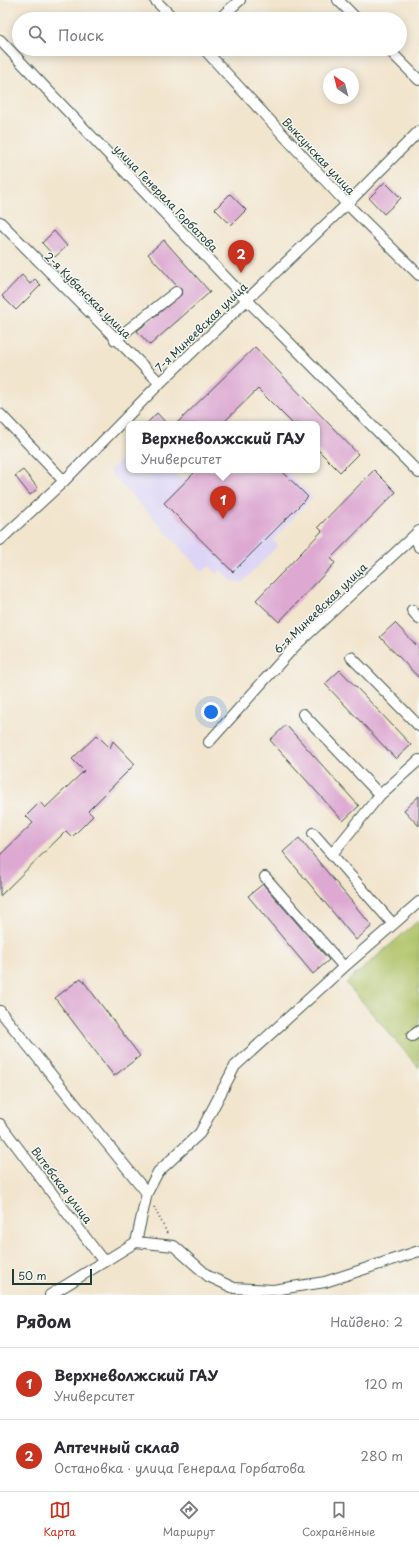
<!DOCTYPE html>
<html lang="ru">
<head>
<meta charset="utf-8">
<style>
  :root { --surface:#fff; --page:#f7f7f7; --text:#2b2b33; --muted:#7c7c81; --line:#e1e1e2; --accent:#c8321e }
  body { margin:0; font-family:"Playpen Sans",sans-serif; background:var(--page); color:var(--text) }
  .compass { position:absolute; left:323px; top:68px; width:36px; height:36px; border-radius:50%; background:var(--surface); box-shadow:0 2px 10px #0003; rotate:325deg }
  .scale { position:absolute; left:12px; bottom:10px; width:80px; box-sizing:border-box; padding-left:4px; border:2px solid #1f3d34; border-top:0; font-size:11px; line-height:14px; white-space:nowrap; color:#1f3d34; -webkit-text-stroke:3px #f6f6f2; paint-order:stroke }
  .you { position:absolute; left:211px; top:712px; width:14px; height:14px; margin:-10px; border:3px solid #fff; border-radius:50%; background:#1a73e8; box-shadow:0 0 0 6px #1a73e833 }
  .badge { display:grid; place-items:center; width:26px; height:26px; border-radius:50%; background:var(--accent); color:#fff; font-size:13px; font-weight:700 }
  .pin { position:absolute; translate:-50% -33px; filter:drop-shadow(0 1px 2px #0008) }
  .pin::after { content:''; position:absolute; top:21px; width:14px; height:12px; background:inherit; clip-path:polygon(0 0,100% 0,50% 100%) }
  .popup { position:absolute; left:126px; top:421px; width:194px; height:52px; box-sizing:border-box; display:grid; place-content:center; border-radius:8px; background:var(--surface); filter:drop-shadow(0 1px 3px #0005); font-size:13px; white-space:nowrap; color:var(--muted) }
  .popup b { font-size:15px; color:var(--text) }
  .popup::after { content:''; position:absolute; left:50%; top:100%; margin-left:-8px; border:8px solid transparent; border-top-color:var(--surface) }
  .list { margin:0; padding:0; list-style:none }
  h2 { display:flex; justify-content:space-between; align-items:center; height:52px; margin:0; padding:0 16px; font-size:17px }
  h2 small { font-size:13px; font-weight:400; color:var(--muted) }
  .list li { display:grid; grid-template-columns:26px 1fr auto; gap:12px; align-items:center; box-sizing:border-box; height:72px; padding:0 16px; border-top:1px solid var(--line) }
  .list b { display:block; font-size:15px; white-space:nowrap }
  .list p { margin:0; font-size:13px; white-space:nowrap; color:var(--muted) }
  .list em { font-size:13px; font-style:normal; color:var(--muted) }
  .icon { flex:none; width:22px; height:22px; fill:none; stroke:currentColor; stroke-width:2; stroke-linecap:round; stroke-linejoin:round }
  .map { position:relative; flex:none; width:419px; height:1295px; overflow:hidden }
  .search { position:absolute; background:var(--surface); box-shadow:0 2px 10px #0003; left:12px; right:12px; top:12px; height:44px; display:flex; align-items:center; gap:10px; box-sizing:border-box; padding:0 14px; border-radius:22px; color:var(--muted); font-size:15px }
  .sheet { height:196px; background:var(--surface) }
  nav { display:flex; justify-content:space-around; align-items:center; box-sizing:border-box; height:56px; border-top:1px solid var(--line); background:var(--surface); font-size:11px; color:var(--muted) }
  nav a { display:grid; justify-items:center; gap:2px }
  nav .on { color:var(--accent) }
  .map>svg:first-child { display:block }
  .built { fill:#ddd5f6 }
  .green { fill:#aec266; stroke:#66804d }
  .building { fill:#dda8d2 }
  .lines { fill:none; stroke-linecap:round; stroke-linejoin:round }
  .minor-casing { stroke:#3f564b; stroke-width:12 }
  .path { stroke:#3f564b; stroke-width:2; stroke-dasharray:1 3; stroke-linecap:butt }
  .minor { stroke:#fff; stroke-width:10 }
  .labels { text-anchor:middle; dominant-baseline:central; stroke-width:3; stroke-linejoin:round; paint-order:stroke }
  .street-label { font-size:11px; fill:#1f3d34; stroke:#f6f6f2 }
</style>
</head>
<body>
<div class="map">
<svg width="419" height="1295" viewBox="0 0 419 1295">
  <rect width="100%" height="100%" fill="#f6f6f2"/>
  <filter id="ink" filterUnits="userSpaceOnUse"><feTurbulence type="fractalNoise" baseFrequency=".025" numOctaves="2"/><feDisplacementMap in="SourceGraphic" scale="8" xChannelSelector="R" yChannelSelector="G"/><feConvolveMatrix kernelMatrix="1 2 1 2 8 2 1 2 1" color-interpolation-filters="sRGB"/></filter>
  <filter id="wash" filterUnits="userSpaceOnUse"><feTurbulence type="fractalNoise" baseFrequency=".012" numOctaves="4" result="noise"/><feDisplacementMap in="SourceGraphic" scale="16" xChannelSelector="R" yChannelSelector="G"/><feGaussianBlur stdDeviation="0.9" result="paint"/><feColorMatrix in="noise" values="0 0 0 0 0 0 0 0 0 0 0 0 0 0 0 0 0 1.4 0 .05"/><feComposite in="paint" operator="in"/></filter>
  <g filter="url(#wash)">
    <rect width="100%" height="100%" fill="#f2e5ce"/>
    <path class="built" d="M 129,453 L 129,470 L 171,470 L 179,478 L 185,479 L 195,470 L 285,470 L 313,497 L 273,540 L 278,545 L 242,583 L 231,580 L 222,571 L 216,573 L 210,566 L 203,572 L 109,471 Z"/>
    <path class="green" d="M 419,920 L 419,1068 L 346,983 Z"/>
    <g id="blocks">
      <path class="building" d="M 385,182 L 401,198 L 384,214 L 369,198 Z
        M 230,194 L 246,210 L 231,225 L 215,209 Z
        M 54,231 L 67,246 L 55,257 L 42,243 Z
        M 164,240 L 210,292 L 150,345 L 137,331 L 182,294 L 181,288 L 177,286 L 148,254 Z
        M 22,275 L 30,284 L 35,279 L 41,285 L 16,310 L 2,296 Z
        M 255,347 L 358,454 L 340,472 L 317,449 L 317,424 L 293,424 L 258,389 L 222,424 L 176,424 Z
        M 157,413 L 167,424 L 146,424 Z
        M 23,470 L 38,488 L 30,495 L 15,476 Z
        M 197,470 L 281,470 L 308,497 L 233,572 L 164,503 Z
        M 374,470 L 396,492 L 331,558 L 335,563 L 279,622 L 256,600 L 322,531 L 318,527 Z
        M 395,623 L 419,648 L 419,678 L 380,637 Z
        M 340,670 L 411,745 L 396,759 L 325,684 Z
        M 286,725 L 359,806 L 343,821 L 270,740 Z
        M 97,735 L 110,748 L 113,741 L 135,764 L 88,811 L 93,816 L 72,837 L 66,831 L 0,896 L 0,855 L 33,823 L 26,816 L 40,802 L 45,808 L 84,771 L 72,759 Z
        M 419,796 L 419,826 L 404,810 Z
        M 299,838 L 372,926 L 356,940 L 283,852 Z
        M 263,884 L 329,960 L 313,974 L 248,896 Z
        M 81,978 L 140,1056 L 114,1076 L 55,998 Z"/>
    </g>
  </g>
  <g filter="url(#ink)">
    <use href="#blocks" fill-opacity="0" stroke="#3f564b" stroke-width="1"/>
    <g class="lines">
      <g class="minor-casing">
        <path id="minor" d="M 155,0 L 174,19
          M 338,0 L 357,19
          M 219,19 L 240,0
          M 0,40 L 247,300 L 419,473
          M 204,49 L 347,204 L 419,275
          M 388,49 L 419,80
          M 0,222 L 160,383
          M 115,340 L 176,292
          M 0,414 L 64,481
          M 415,535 L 419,547
          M 0,540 L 64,481 L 160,383 L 347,204 L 419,131
          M 412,610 L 419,619
          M 351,657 L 419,726
          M 303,714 L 380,795
          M 209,742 L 295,646 L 419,531
          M 313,833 L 393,924
          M 332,854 L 380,795 L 419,760
          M 265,877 L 344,967
          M 0,1011 L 147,1193 L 136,1242
          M 412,1036 L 419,1031
          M 0,1124 L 104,1262
          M 147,1193 L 158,1172 L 200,1133 L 235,1066 L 344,967 L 419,902
          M 50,1295 L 136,1242 L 174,1246 L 208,1276 L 234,1288 L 273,1290 L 325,1282 L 419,1251"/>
      </g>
      <path class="path" d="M 154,1207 L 168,1235"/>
      <use href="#minor" class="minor"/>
    </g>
  </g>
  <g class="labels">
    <g class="street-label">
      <text transform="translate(319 156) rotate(47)">Выксунская улица</text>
      <text transform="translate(166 198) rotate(46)">улица Генерала Горбатова</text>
      <text transform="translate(88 295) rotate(45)">2-я Кубанская улица</text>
      <text transform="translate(201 327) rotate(-44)">7-я Минеевская улица</text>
      <text transform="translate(320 608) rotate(-44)">6-я Минеевская улица</text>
      <text transform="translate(62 1185) rotate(53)">Витебская улица</text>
    </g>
  </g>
</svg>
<svg class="compass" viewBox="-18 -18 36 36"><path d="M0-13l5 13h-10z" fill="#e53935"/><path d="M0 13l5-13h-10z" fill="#7c7c81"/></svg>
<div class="scale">50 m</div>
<div class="you"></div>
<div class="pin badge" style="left:223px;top:519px">1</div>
<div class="popup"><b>Верхневолжский ГАУ</b>Университет</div>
<div class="pin badge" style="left:241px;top:273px">2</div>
<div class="search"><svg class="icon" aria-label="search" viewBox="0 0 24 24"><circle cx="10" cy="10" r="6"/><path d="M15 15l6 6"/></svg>Поиск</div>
</div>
<section class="sheet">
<h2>Рядом<small>Найдено: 2</small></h2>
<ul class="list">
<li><span class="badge">1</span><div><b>Верхневолжский ГАУ</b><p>Университет</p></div><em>120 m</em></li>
<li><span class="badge">2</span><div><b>Аптечный склад</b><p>Остановка · улица Генерала Горбатова</p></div><em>280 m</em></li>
</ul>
</section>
<nav>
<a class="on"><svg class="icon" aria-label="map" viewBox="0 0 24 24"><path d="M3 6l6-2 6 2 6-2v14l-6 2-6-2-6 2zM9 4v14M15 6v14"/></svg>Карта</a>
<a><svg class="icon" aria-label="directions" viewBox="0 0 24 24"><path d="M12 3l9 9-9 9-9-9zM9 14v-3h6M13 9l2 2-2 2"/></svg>Маршрут</a>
<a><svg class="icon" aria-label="saved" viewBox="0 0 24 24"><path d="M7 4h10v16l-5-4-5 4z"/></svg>Сохранённые</a>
</nav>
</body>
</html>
